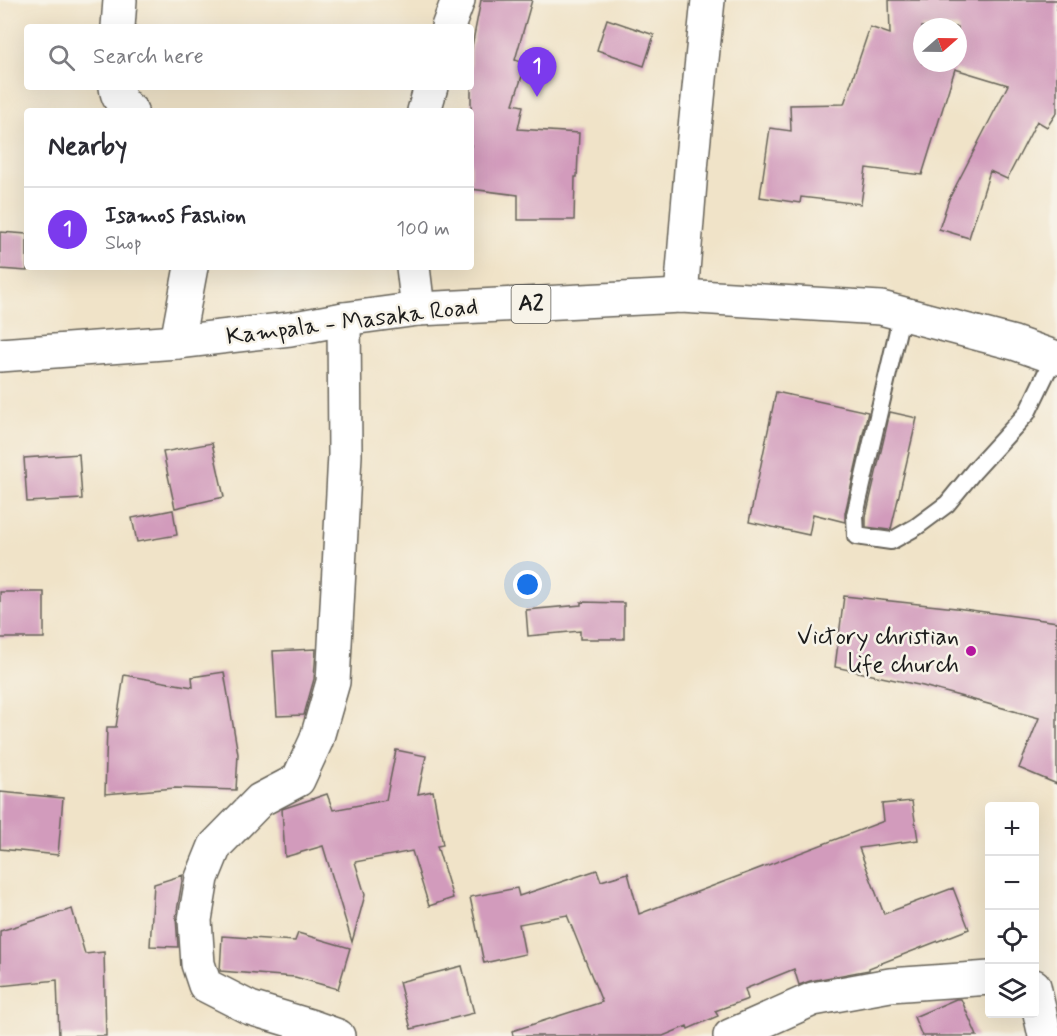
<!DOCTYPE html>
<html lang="en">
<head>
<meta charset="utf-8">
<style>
  :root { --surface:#fff; --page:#f7f7f7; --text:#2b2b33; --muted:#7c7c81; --line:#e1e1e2; --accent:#7c3aed }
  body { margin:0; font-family:Mynerve,sans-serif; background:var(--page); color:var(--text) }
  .controls { position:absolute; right:18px; bottom:18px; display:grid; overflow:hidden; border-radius:6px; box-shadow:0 6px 24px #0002 }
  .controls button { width:54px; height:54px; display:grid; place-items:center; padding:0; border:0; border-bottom:2px solid var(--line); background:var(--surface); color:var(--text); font:30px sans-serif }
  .compass { position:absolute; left:913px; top:18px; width:54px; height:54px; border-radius:50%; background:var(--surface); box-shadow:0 6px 24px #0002; rotate:70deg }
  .you { position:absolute; left:528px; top:585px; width:21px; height:21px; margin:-15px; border:4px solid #fff; border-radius:50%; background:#1a73e8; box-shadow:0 0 0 9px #1a73e833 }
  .badge { display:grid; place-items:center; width:39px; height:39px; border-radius:50%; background:var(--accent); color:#fff; font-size:20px; font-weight:700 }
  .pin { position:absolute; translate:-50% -50px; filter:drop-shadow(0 2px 3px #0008) }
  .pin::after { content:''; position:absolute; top:32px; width:21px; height:18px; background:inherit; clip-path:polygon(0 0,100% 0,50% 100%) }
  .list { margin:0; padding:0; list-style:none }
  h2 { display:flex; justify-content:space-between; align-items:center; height:78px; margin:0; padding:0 24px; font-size:26px }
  h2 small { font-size:20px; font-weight:400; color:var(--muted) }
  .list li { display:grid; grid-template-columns:39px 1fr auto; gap:18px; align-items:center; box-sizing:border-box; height:84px; padding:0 24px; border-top:2px solid var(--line) }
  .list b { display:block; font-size:22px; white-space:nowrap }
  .list p { margin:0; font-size:20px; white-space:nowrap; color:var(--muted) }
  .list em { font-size:20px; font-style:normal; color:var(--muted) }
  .icon { flex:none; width:33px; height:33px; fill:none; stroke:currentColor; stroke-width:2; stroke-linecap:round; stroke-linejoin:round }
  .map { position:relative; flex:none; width:1057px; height:1036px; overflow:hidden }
  .search { position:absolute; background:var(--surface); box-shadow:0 6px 24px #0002; left:24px; top:24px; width:450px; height:66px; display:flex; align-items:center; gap:15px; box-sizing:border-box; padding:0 21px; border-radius:6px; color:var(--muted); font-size:22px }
  .panel { position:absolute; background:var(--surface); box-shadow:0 6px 24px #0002; left:24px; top:108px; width:450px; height:162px; border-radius:6px }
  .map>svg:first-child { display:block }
  .building { fill:#d29bbc; fill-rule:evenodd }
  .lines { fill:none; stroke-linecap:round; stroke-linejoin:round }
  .lane-casing { stroke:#666258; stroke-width:20 }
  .street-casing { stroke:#666258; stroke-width:36 }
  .primary-casing { stroke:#666258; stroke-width:36 }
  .lane { stroke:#fff; stroke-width:16 }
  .street { stroke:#fff; stroke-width:33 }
  .primary { stroke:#fff; stroke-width:33 }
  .poi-dot { fill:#b5179e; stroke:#f7f3e8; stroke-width:2 }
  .labels { text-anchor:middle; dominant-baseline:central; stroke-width:5; stroke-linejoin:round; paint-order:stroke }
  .shield { fill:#f7f3e8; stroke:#5e5c59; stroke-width:1.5 }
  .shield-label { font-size:22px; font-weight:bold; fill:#1c1c1c }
  .street-label { font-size:24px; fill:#1c1c1c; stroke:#f7f3e8 }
  .poi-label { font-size:24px; fill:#1c1c1c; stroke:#f7f3e8; text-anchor:end }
</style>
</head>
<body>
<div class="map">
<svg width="1057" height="1036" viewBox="0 0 1057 1036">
  <rect width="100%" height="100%" fill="#f7f3e8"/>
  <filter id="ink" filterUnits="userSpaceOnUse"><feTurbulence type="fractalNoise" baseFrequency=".0167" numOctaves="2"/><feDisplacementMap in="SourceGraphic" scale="12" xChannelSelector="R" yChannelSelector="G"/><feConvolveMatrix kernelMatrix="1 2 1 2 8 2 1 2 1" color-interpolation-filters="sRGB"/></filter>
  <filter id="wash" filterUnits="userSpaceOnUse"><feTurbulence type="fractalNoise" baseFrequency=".008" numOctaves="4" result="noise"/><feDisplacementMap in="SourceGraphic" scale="24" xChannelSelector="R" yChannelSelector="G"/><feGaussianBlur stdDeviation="1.35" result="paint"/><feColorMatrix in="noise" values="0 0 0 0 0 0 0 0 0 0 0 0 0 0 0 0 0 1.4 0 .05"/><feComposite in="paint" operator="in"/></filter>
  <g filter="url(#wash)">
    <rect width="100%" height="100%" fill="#f0e3c8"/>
    <g id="blocks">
      <path class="building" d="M 481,0 L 532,0 L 515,60 L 526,64 L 513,104 L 523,106 L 518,129 L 579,133 L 577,177 L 575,177 L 574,220 L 518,220 L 518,195 L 471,189 L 471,51 Z
        M 889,0 L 1057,0 L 1057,112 L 1047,127 L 1037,121 L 1007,179 L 990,171 L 969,238 L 939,229 L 949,199 L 1008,85 L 955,69 L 922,175 L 866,168 L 861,204 L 801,197 L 800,203 L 760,197 L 770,128 L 791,131 L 790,105 L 844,104 L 870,27 L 890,34 ZM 922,27 L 958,27 L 958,63 L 922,63 Z
        M 607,19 L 654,35 L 644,66 L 597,50 Z
        M 0,232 L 27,234 L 27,271 L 0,269 Z
        M 776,392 L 868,412 L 845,513 L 845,522 L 813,514 L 809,535 L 749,522 Z
        M 890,412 L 917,418 L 891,529 L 889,530 L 866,527 L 866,516 Z
        M 212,443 L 224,497 L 175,508 L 163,452 Z
        M 79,454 L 82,499 L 27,502 L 24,458 Z
        M 173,510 L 177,535 L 137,542 L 132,518 Z
        M 0,592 L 44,592 L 44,638 L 0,638 Z
        M 844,596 L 956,608 L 1057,622 L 1057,784 L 1019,768 L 1039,718 L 923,686 L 835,667 Z
        M 581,602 L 624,603 L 624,639 L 580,639 L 580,631 L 528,636 L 526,610 L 581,605 Z
        M 316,649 L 314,679 L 304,715 L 277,716 L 273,651 Z
        M 224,672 L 238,754 L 236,790 L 175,788 L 105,794 L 107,727 L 116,727 L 124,675 L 193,687 L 192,677 Z
        M 396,750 L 426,756 L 418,794 L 433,791 L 443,845 L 437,846 L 453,898 L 429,906 L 412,851 L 355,862 L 365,895 L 352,942 L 323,846 L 285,857 L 282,809 L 327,794 L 333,810 L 386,800 Z
        M 0,792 L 63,798 L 58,855 L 0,849 Z
        M 912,801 L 918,840 L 859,848 L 884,914 L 953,888 L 969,929 L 869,968 L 869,970 L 810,981 L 799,985 L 794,969 L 745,989 L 748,999 L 715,1011 L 718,1016 L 688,1029 L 687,1026 L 663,1036 L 513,1036 L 512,1031 L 602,1002 L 567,915 L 519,924 L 525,954 L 484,963 L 470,897 L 517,888 L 519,896 L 597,870 L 601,881 L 628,873 L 639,914 L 884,821 L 882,804 Z
        M 183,875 L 176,917 L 178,947 L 150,946 L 154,884 Z
        M 72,909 L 85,954 L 104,952 L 106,1036 L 59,1036 L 57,980 L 0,986 L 0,931 Z
        M 298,933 L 350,948 L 338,989 L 295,977 L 220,971 L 222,936 L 295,941 Z
        M 462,966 L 474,1013 L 411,1029 L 399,982 Z
        M 956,999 L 961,999 L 977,1036 L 922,1036 L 914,1017 Z"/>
    </g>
  </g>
  <g filter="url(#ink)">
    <use href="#blocks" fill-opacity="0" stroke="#666258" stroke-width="1.5"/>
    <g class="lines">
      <g class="lane-casing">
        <path id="lane" d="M 902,313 L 855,515 L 856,536 L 891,541 L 916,527 L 947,504 L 974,471 L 1027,413 L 1054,357"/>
      </g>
      <g class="street-casing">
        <path id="street" d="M 118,27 L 120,0
          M 448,27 L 458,0
          M 116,87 C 117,97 123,105 131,111
          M 424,111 L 431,87
          M 413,267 L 418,309
          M 681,296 L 692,158 L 708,0
          M 177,342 L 191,267
          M 1034,986 L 1045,1036
          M 338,1036 L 310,1026 L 250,1008 L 205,985 L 198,964 L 195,920 L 202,878 L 215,846 L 260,800 L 298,780 L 316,741 L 333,682 L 345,455 L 344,319
          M 730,1036 L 813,999 L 890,985 L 990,978"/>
      </g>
      <g class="primary-casing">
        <path id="primary" d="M 0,355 L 177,342 L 290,329 L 344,319 L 418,309 L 681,296 L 881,308 L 1014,343 L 1057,358"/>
      </g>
      <use href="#lane" class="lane"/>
      <use href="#street" class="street"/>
      <use href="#primary" class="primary"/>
    </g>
  </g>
  <circle class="poi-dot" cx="971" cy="651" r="6"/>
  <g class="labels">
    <rect class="shield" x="511.5" y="285" width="39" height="38" rx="4.5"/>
    <g class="shield-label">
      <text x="531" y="304">A2</text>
    </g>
    <g class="street-label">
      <text transform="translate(352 322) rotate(-7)">Kampala - Masaka Road</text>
    </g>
    <g class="poi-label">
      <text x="959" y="637">Victory christian<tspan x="959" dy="28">life church</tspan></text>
    </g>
  </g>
</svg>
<div class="controls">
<button>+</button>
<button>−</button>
<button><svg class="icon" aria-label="locate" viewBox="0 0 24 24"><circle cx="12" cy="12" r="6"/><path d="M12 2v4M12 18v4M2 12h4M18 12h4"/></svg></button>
<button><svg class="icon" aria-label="layers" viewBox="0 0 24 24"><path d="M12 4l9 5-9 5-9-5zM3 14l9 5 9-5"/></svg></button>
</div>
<svg class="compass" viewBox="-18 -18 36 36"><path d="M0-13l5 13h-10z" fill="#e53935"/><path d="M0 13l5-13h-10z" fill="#7c7c81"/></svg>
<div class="you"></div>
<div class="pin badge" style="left:537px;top:97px">1</div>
<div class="search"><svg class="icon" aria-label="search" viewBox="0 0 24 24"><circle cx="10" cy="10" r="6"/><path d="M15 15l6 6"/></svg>Search here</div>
<section class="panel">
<h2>Nearby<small></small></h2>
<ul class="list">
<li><span class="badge">1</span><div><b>Isamos Fashion</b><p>Shop</p></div><em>100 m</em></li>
</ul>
</section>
</div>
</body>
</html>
